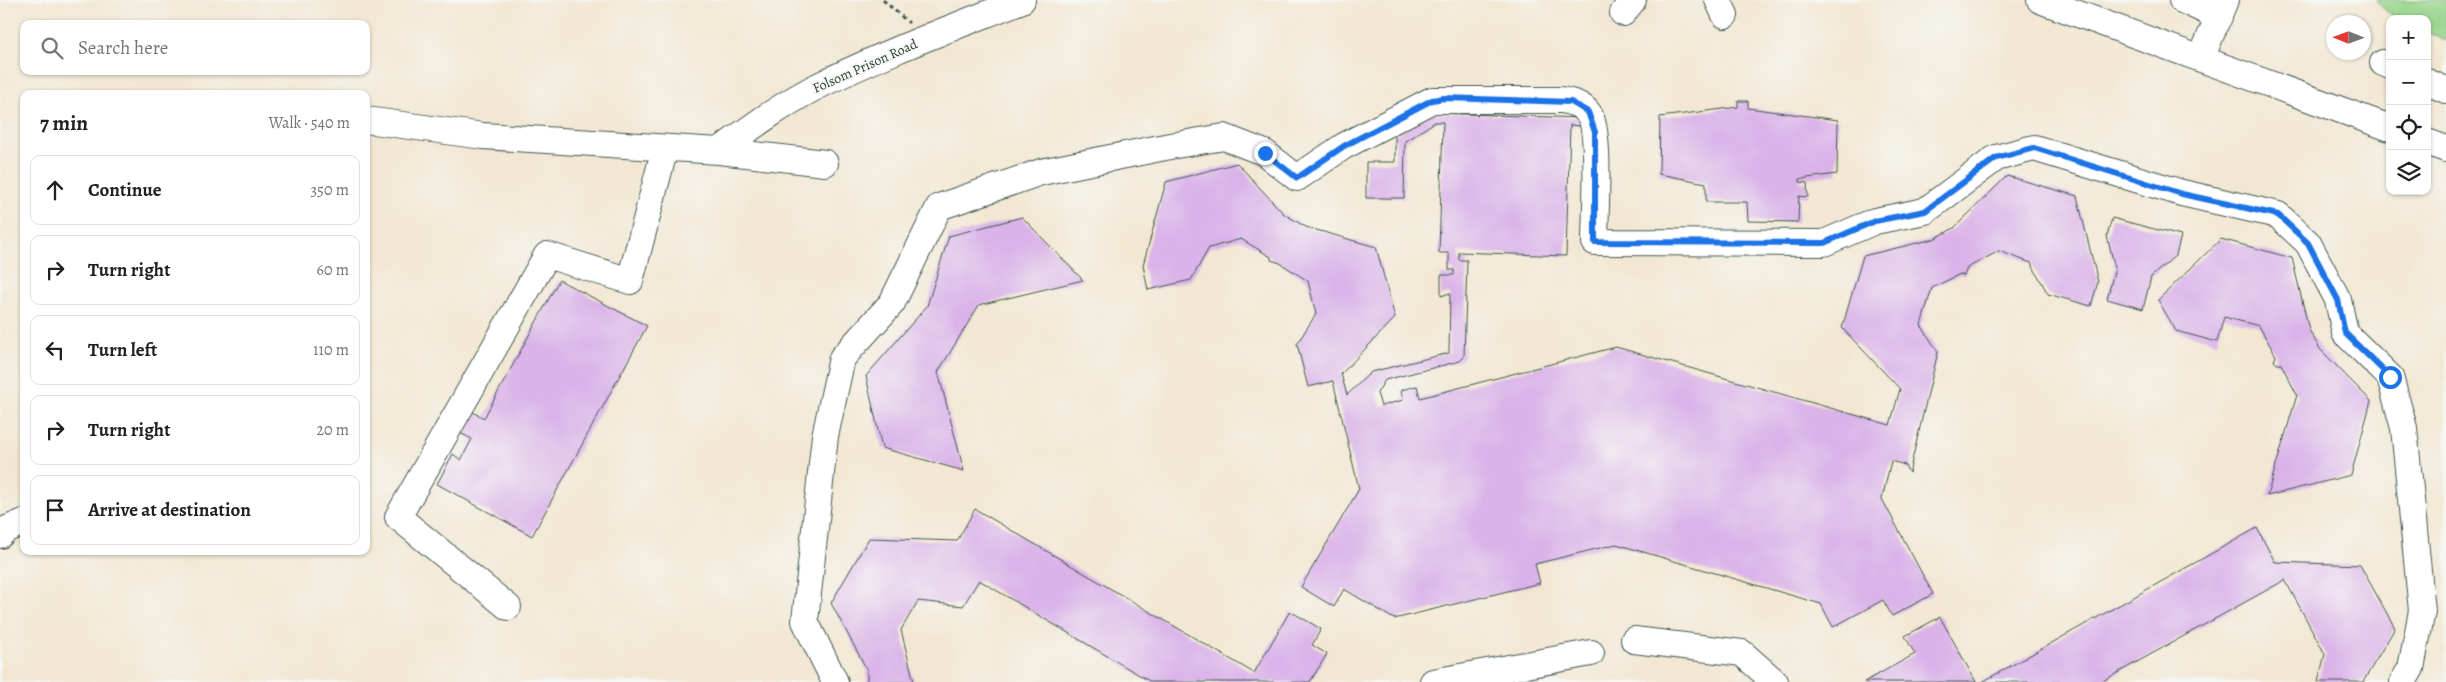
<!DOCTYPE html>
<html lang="en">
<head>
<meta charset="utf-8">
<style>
  :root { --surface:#fff; --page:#f6f6f6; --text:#202124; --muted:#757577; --line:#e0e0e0 }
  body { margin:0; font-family:Alegreya,serif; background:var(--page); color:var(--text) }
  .controls { position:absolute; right:15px; top:15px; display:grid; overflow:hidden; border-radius:10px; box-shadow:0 1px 4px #0004 }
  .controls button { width:45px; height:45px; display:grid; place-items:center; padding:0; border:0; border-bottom:1px solid var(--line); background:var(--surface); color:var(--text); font:25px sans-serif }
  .compass { position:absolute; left:2326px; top:15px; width:45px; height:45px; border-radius:50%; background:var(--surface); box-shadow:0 1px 4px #0004; rotate:271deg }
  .stop { position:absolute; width:15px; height:15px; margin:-11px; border:4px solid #1a73e8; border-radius:50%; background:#fff }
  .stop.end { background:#1a73e8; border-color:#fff; box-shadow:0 1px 5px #0008 }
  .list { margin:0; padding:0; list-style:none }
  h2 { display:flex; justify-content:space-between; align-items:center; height:65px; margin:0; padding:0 20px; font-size:21px }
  h2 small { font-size:16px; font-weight:400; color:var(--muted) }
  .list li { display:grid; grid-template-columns:32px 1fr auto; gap:15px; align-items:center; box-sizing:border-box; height:70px; margin:0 10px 10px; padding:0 10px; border:1px solid var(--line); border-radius:10px }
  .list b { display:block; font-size:19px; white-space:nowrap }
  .list em { font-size:16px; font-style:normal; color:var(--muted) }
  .icon { flex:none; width:28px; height:28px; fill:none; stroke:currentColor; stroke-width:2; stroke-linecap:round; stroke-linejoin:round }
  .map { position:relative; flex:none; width:2446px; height:682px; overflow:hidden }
  .search { position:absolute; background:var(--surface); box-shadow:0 1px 4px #0004; left:20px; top:20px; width:350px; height:55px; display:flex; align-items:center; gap:12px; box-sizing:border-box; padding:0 18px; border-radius:10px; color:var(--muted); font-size:19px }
  .panel { position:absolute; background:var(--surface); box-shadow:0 1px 4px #0004; left:20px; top:90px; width:350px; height:465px; border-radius:10px }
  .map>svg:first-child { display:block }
  .green { fill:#95d48a; stroke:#5a885f }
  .building { fill:#dab3e9 }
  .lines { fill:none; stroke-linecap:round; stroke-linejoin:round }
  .minor-casing { stroke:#3f564c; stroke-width:28 }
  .path { stroke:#3f564c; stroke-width:3; stroke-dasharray:4 4; stroke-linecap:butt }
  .minor { stroke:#fff; stroke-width:26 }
  .route { stroke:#1a73e8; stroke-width:6 }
  .labels { text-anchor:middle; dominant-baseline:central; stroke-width:4; stroke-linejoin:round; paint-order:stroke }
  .street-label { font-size:14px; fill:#1f3d34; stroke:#f6f6f2 }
</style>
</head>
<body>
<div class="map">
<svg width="2446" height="682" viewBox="0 0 2446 682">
  <rect width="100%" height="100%" fill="#f6f6f2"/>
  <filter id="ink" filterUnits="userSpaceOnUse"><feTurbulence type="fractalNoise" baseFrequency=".02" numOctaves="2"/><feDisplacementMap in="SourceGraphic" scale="10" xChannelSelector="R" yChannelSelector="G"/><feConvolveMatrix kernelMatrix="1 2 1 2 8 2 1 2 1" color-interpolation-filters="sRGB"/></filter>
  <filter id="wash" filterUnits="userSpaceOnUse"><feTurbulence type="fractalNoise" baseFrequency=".0096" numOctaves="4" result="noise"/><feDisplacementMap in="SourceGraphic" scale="20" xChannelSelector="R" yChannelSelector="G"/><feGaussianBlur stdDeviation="1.12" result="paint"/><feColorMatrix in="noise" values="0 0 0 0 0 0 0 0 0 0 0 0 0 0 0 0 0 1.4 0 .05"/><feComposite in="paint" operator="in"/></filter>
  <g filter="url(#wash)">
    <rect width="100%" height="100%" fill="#f2e7d2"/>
    <path class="green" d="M 2377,0 L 2446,0 L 2446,41 L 2427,32 L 2427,19 C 2407,19 2388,20 2377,0 Z"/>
    <g id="blocks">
      <path class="building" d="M 1738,101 L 1748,101 L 1748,108 L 1838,120 L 1837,174 L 1800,179 L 1800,182 L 1807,183 L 1808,197 L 1799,196 L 1798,222 L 1748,221 L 1747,202 L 1706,202 L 1706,183 L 1659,174 L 1660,117 L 1738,107 Z
        M 1433,113 L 1582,118 L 1582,126 L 1570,125 L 1566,256 L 1459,252 L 1459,260 L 1467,260 L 1464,357 L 1460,361 L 1385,380 L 1377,393 L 1381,406 L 1403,400 L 1401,390 L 1417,386 L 1420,398 L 1616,347 L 1890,425 L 1900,389 L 1842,328 L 1863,256 L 1934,239 L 1954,228 L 2007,176 L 2077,196 L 2098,282 L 2091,306 L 2048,294 L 2031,263 L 1999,251 L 1967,268 L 1964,276 L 1960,274 L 1932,288 L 1921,325 L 1938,352 L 1909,473 L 1905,465 L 1891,461 L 1882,499 L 1933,594 L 1892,616 L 1883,600 L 1833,627 L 1821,604 L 1616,544 L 1535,564 L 1540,583 L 1394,619 L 1344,589 L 1334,607 L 1301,587 L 1359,489 L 1333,381 L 1308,387 L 1297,344 L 1316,314 L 1308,281 L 1280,263 L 1271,260 L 1271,257 L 1241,239 L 1209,248 L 1191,280 L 1148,290 L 1143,265 L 1166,182 L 1237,163 L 1284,214 L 1306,227 L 1376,247 L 1395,318 L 1341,374 L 1347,395 L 1371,372 L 1449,353 L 1450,293 L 1441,296 L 1441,275 L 1454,275 L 1454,270 L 1449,270 L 1449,253 L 1439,253 L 1443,122 L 1435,122 L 1405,141 L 1404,198 L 1366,198 L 1366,162 L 1395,162 L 1395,135 Z
        M 1022,217 L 1083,280 L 979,305 L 938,372 L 964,471 L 882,448 L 866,376 L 927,306 L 949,236 Z
        M 2112,218 L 2181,236 L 2176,255 L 2151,277 L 2143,309 L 2107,299 L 2115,268 L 2107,236 Z
        M 2221,239 L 2292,258 L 2309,330 L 2320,349 L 2371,401 L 2351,475 L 2267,496 L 2297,395 L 2281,364 L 2277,364 L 2274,361 L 2276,356 L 2259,326 L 2224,317 L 2217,342 L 2176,331 L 2158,300 Z
        M 559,280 L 647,326 L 532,536 L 437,484 L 453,454 L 461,460 L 472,439 L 458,432 L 469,410 L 484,418 Z
        M 975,509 L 1254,673 L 1290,611 L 1321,629 L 1312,645 L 1327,654 L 1310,682 L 1151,682 L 979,580 L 963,606 L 918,601 L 901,630 L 914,682 L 867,682 L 867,670 L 831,603 L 869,538 L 957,541 Z
        M 2257,528 L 2275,562 L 2360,565 L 2395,628 L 2363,682 L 2318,682 L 2325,654 L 2285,580 L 2101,682 L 1982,682 Z
        M 1940,617 L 1976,682 L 1864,682 L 1915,654 L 1905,636 Z"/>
    </g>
  </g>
  <g filter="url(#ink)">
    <use href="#blocks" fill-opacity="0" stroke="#3f564c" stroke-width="1"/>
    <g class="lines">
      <g class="minor-casing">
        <path id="minor" d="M 1718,0 L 1725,15
          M 2040,0 L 2390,128
          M 2182,0 L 2219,17
          M 1623,13 L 1633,0
          M 2201,59 L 2225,0
          M 2383,63 L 2390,66
          M 2427,82 L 2446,90
          M 366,120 L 483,136 L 719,151 L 825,163
          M 2427,142 L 2446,149
          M 719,151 C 749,129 780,106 814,88 C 881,54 952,28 1022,0
          M 0,535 L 7,529 L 24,522
          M 508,607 L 398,517 L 547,255 L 630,281 L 665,148
          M 1634,640 L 1742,653 L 1775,682
          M 835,682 L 805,621 L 825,436 L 842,358 L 892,303 L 939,207 L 1041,172 L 1170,146 L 1224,137 L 1265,153 L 1297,178 L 1344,146 L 1432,100 L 1561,100 C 1572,102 1582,104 1589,114 C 1601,131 1595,217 1595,242 L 1824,243 L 1875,221 L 1925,211 L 1996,158 L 2034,148 L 2182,193 L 2278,215 L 2308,243 L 2338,300 L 2345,333 L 2390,377 L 2404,428 L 2422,611 L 2411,668 L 2403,682
          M 1433,682 L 1591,653"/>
      </g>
      <path class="path" d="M 883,0 L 909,23"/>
      <use href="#minor" class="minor"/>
    </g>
  </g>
  <g class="lines" filter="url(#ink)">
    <path class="route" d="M 1265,153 L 1297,178 L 1344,146 L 1432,100 L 1444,98 L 1571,102 L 1588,112 L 1595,132 L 1595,242 L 1824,243 L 1875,221 L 1925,211 L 1996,158 L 2034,148 L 2182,194 L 2278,215 L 2308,243 L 2338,300 L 2345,333 L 2390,377"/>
  </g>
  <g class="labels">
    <g class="street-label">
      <text transform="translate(865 66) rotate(-24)">Folsom Prison Road</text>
    </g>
  </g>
</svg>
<div class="controls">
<button>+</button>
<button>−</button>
<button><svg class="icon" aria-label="locate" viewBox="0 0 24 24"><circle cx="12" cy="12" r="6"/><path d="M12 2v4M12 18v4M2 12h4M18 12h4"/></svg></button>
<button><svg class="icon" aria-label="layers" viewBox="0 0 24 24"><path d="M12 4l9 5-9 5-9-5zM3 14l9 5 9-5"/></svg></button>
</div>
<svg class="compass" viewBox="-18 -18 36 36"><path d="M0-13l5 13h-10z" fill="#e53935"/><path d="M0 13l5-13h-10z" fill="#757577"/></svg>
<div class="stop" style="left:2390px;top:377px"></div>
<div class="stop end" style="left:1265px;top:153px"></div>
<div class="search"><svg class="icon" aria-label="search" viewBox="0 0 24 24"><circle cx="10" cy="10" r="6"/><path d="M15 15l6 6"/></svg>Search here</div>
<section class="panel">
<h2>7 min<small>Walk · 540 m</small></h2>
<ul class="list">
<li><svg class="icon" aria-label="ahead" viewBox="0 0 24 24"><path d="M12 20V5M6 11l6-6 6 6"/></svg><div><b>Continue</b></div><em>350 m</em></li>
<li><svg class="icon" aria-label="right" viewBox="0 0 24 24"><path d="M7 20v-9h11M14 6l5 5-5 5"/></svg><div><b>Turn right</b></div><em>60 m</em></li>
<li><svg class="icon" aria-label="left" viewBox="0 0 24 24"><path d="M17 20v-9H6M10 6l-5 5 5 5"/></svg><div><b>Turn left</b></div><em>110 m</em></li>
<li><svg class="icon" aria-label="right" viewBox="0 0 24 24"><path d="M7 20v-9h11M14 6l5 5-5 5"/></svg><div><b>Turn right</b></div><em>20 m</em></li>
<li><svg class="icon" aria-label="arrive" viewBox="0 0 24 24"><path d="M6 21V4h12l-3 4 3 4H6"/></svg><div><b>Arrive at destination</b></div></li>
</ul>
</section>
</div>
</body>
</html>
